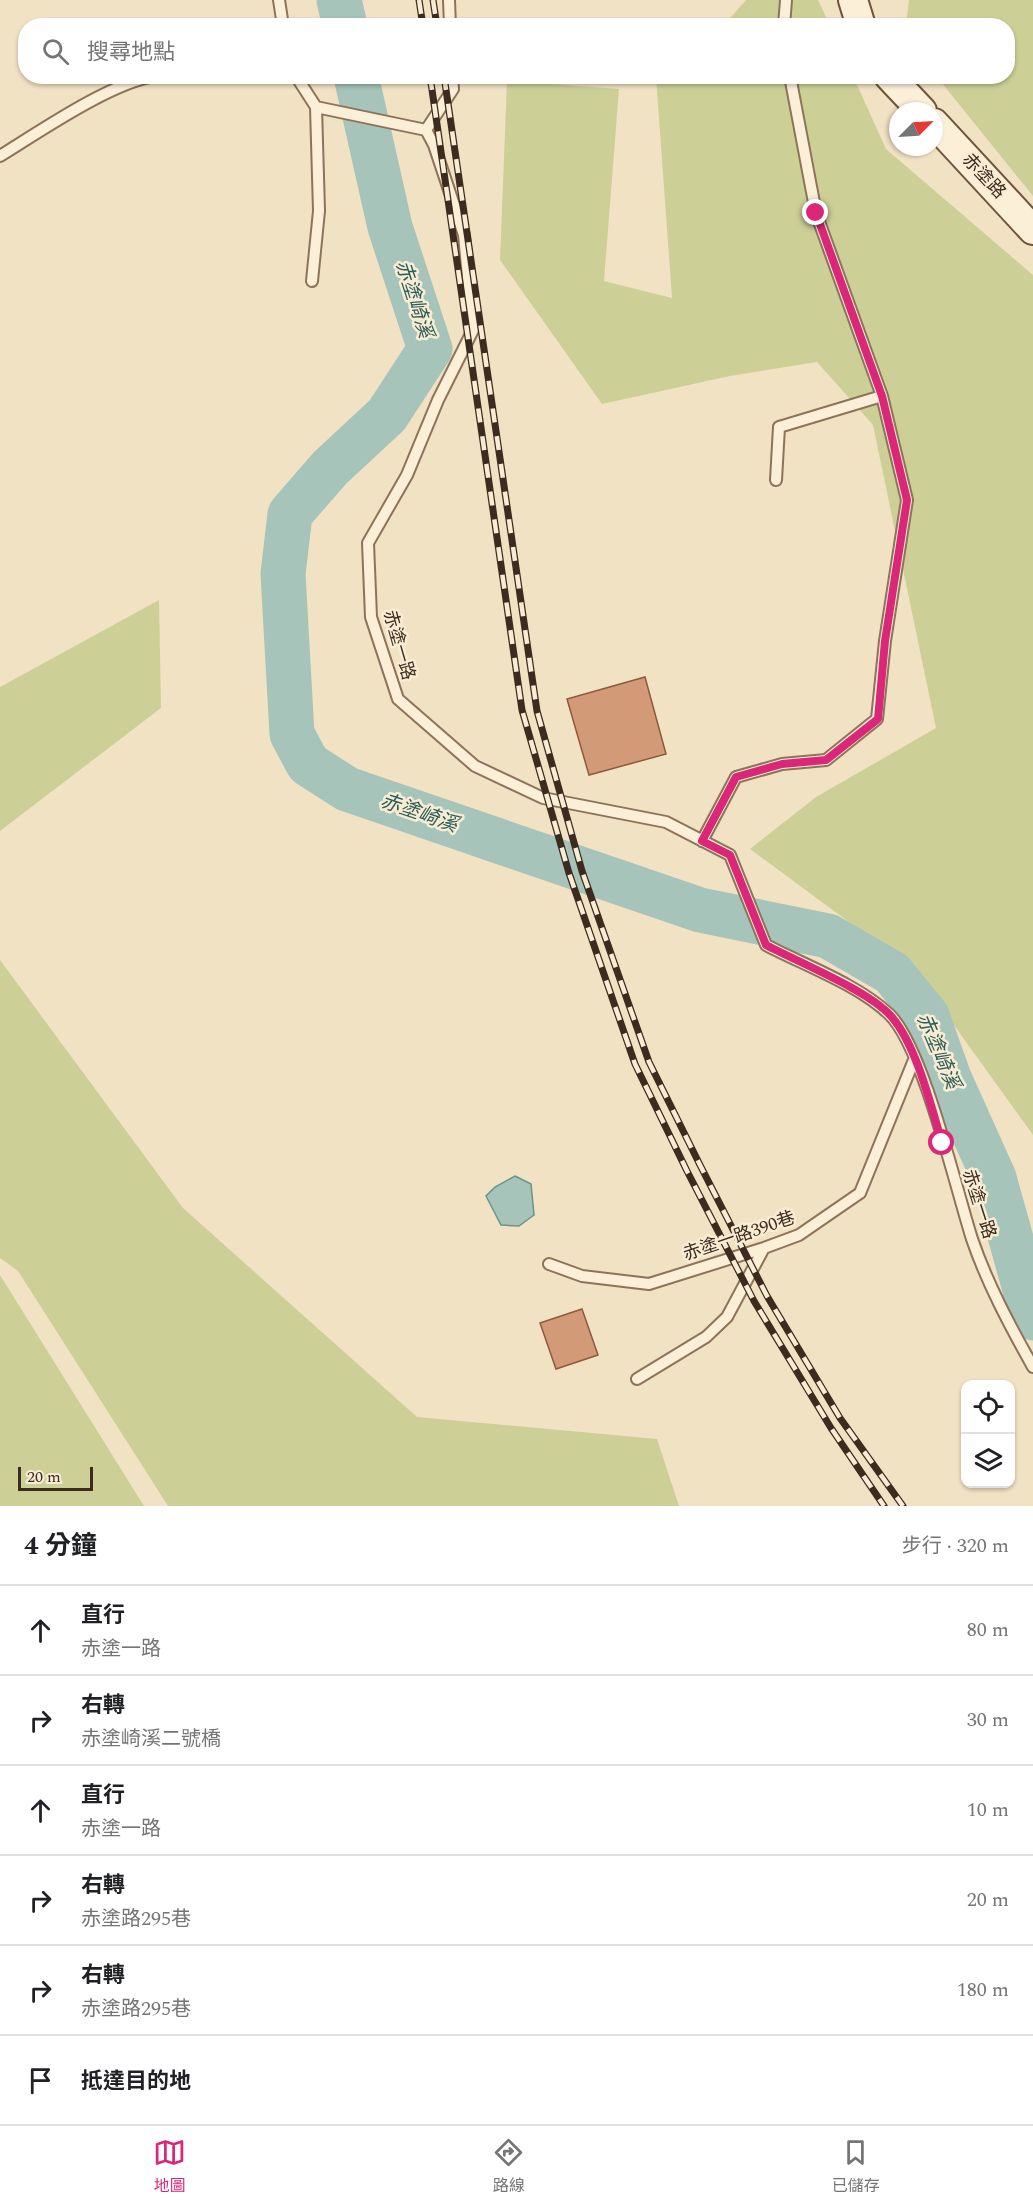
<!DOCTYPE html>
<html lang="zh-TW">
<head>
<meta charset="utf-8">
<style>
  :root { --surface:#fff; --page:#f2f2f2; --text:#202124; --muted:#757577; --line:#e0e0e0; --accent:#db2777 }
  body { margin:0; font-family:Spectral,"Noto Sans TC",serif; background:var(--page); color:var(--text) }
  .controls { position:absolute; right:18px; bottom:18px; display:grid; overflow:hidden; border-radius:12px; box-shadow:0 2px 4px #0004 }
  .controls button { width:54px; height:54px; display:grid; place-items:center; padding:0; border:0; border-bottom:2px solid var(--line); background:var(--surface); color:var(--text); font:30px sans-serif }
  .compass { position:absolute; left:889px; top:102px; width:54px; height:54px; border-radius:50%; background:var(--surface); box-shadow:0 2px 4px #0004; rotate:66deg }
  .scale { position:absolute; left:18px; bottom:15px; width:75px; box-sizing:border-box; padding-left:6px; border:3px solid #3c2b1e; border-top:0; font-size:16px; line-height:21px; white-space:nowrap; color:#3c2b1e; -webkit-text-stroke:4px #f8ecd4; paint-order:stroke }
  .stop { position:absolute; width:18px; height:18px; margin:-14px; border:4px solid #db2777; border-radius:50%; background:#fff }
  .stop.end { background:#db2777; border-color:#fff; box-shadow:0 2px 6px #0008 }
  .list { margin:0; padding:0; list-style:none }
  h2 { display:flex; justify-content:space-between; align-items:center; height:78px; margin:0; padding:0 24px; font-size:26px }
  h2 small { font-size:20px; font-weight:400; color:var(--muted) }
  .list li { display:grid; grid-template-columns:39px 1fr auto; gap:18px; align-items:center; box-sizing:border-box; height:90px; padding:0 24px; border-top:2px solid var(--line) }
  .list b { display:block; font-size:22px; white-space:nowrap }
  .list p { margin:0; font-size:20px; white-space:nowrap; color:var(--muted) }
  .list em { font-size:20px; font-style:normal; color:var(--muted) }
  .icon { flex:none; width:33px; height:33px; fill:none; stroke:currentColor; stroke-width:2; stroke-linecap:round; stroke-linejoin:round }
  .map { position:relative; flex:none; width:1033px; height:1506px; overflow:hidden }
  .search { position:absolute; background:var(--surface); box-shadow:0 2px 4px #0004; left:18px; right:18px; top:18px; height:66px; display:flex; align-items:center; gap:15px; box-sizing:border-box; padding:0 21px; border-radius:24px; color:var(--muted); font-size:22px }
  .sheet { height:618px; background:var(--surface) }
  nav { display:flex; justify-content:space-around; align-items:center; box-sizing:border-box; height:84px; border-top:2px solid var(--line); background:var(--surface); font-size:16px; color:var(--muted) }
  nav a { display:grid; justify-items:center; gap:3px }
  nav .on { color:var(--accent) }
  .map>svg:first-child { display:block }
  .green { fill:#ccd097 }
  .water { fill:#a6c4ba; stroke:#6c9388; stroke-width:1.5 }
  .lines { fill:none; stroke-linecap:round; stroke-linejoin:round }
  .river { stroke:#a6c4ba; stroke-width:45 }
  .building { fill:#d29a77; stroke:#8e5a3d; stroke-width:1.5 }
  .lane-casing { stroke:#8d7359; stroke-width:14 }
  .secondary-casing { stroke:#6f543c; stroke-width:32 }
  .lane { stroke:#fbefd8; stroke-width:10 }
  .secondary { stroke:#fbefd8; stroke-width:28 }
  .rail-casing { stroke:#3c2b1e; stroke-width:7 }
  .rail { stroke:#f8ecd4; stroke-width:4.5; stroke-dasharray:14; stroke-linecap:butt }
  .route { stroke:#db2777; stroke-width:8 }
  .labels { text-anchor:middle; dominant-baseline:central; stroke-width:5; stroke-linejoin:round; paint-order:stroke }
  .street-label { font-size:18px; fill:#3c2b1e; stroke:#f8ecd4 }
  .water-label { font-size:20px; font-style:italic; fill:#2c5d58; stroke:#f8ecd4 }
</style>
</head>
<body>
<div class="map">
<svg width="1033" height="1506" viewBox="0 0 1033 1506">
  <rect width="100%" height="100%" fill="#f1e2c4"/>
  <path class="green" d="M 746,0 L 818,0 L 830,25 L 723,26 Z
    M 909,0 L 1033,0 L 1033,196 L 937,77 L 1008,76 L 1008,26 L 906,25 Z
    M 853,76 L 886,149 L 1033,275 L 1033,1135 L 915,971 L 750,849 L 816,797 L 936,728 L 873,425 L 817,362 L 730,376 L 602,404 L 500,260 L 507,81 L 619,89 L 604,281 L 672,298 L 656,77 Z
    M 159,600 L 161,708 L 0,831 L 0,687 Z
    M 0,960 L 183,1208 L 417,1417 L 657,1439 L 679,1506 L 168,1506 L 18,1271 L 0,1258 Z
    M 0,1275 L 144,1506 L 0,1506 Z"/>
  <path class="water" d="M 515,1176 L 531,1184 L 534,1215 L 519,1226 L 501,1225 L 486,1196 L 495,1187 Z"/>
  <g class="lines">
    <path class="river" d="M 339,0 L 345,26
      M 356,76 L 390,227 L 430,349 L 387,415 L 330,468 L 290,514 L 283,574 L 292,734 L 308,764 L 347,789 L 700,910 L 828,936 L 892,973 L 927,1016 L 949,1078 L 994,1178 L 1033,1318"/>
  </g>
  <path class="building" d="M 645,677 L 666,754 L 589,775 L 567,699 Z
    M 582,1309 L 598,1355 L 556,1369 L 540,1323 Z"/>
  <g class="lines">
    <g class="lane-casing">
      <path id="lane" d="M 279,0 L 283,26
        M 449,0 L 450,26
        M 784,26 L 786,0
        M 296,76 L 316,107 L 426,130 L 434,145 L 464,235 L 473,330 L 438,400 L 407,475 L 368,543 L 371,617 L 398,699 L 475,766 L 543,798 L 666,822 L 730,855 L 766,945 C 804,965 857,984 889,1014 C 923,1046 956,1189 972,1239 C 987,1283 1010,1326 1033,1367
        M 426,130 L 453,89 L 452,76
        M 0,156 C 39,132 113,81 156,76
        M 312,281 L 319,211 L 316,107
        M 776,480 L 779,427 L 882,396
        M 702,841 L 736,777 L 782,764 L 826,760 L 877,719 L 885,641 L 907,500 L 882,396 L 816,213 L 790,76
        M 549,1264 L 582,1276 L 649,1284 L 764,1248 L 799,1235 L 860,1193 L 914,1060
        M 637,1379 L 706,1337 L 727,1317 L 764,1248"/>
    </g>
    <g class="secondary-casing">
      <path id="secondary" d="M 853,0 L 861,26
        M 889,76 L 922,111
        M 934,123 L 1033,230"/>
    </g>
    <use href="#lane" class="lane"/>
    <use href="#secondary" class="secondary"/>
    <g class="rail-casing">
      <path id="rail" d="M 419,0 L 423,26
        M 433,0 L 437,26
        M 430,76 L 522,710 L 569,873 L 635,1064 L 687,1171 L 754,1301 L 831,1428 L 884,1506
        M 444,76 L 537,711 L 582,871 L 649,1062 L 700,1165 L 767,1296 L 840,1418 L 903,1506"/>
    </g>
    <use href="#rail" class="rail"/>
  </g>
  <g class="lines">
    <path class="route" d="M 816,213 L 882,396 L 907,500 L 885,641 L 878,719 L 826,760 L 782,764 L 736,777 L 702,841 L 730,855 L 766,945 C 798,962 867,990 890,1015 C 916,1043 931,1106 942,1143"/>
  </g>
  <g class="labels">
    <g class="street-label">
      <text transform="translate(984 176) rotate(47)">赤塗路</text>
      <text transform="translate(399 645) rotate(74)">赤塗一路</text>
      <text transform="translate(979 1204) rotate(72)">赤塗一路</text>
      <text transform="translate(739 1236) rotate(-19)">赤塗一路390巷</text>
    </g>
    <g class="water-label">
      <text transform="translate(414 299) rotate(72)">赤塗崎溪</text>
      <text transform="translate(419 813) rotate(19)">赤塗崎溪</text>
      <text transform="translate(938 1051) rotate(67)">赤塗崎溪</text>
    </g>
  </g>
</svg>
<div class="controls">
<button><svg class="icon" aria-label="locate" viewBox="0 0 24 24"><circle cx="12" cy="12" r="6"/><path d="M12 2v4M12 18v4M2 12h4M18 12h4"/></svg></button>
<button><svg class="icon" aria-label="layers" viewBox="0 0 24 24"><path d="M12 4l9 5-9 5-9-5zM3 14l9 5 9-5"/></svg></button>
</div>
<svg class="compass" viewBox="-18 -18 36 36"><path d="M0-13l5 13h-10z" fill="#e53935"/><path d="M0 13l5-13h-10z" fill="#757577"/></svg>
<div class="scale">20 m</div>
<div class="stop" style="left:942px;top:1143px"></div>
<div class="stop end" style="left:816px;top:213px"></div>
<div class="search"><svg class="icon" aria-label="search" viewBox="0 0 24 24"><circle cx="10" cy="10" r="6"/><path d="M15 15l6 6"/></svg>搜尋地點</div>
</div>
<section class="sheet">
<h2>4 分鐘<small>步行 · 320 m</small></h2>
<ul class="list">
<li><svg class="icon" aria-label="ahead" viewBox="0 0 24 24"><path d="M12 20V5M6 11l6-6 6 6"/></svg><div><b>直行</b><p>赤塗一路</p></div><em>80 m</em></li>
<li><svg class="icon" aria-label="right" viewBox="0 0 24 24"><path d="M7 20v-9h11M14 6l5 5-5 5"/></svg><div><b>右轉</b><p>赤塗崎溪二號橋</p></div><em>30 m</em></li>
<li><svg class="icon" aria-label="ahead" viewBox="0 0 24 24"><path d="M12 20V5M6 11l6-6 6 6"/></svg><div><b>直行</b><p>赤塗一路</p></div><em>10 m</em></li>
<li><svg class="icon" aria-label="right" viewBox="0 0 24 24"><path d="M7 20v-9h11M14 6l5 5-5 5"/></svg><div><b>右轉</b><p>赤塗路295巷</p></div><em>20 m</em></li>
<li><svg class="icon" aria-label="right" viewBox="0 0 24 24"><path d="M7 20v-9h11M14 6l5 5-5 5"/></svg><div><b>右轉</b><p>赤塗路295巷</p></div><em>180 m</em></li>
<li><svg class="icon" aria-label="arrive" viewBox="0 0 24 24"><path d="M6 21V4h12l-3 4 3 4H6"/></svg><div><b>抵達目的地</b></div></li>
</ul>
</section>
<nav>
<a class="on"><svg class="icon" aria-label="map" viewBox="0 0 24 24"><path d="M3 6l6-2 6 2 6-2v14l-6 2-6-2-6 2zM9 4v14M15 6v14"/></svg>地圖</a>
<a><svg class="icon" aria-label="directions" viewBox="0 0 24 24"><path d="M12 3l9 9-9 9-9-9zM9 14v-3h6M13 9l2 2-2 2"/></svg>路線</a>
<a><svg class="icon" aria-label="saved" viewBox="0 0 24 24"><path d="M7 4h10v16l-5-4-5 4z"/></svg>已儲存</a>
</nav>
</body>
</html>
